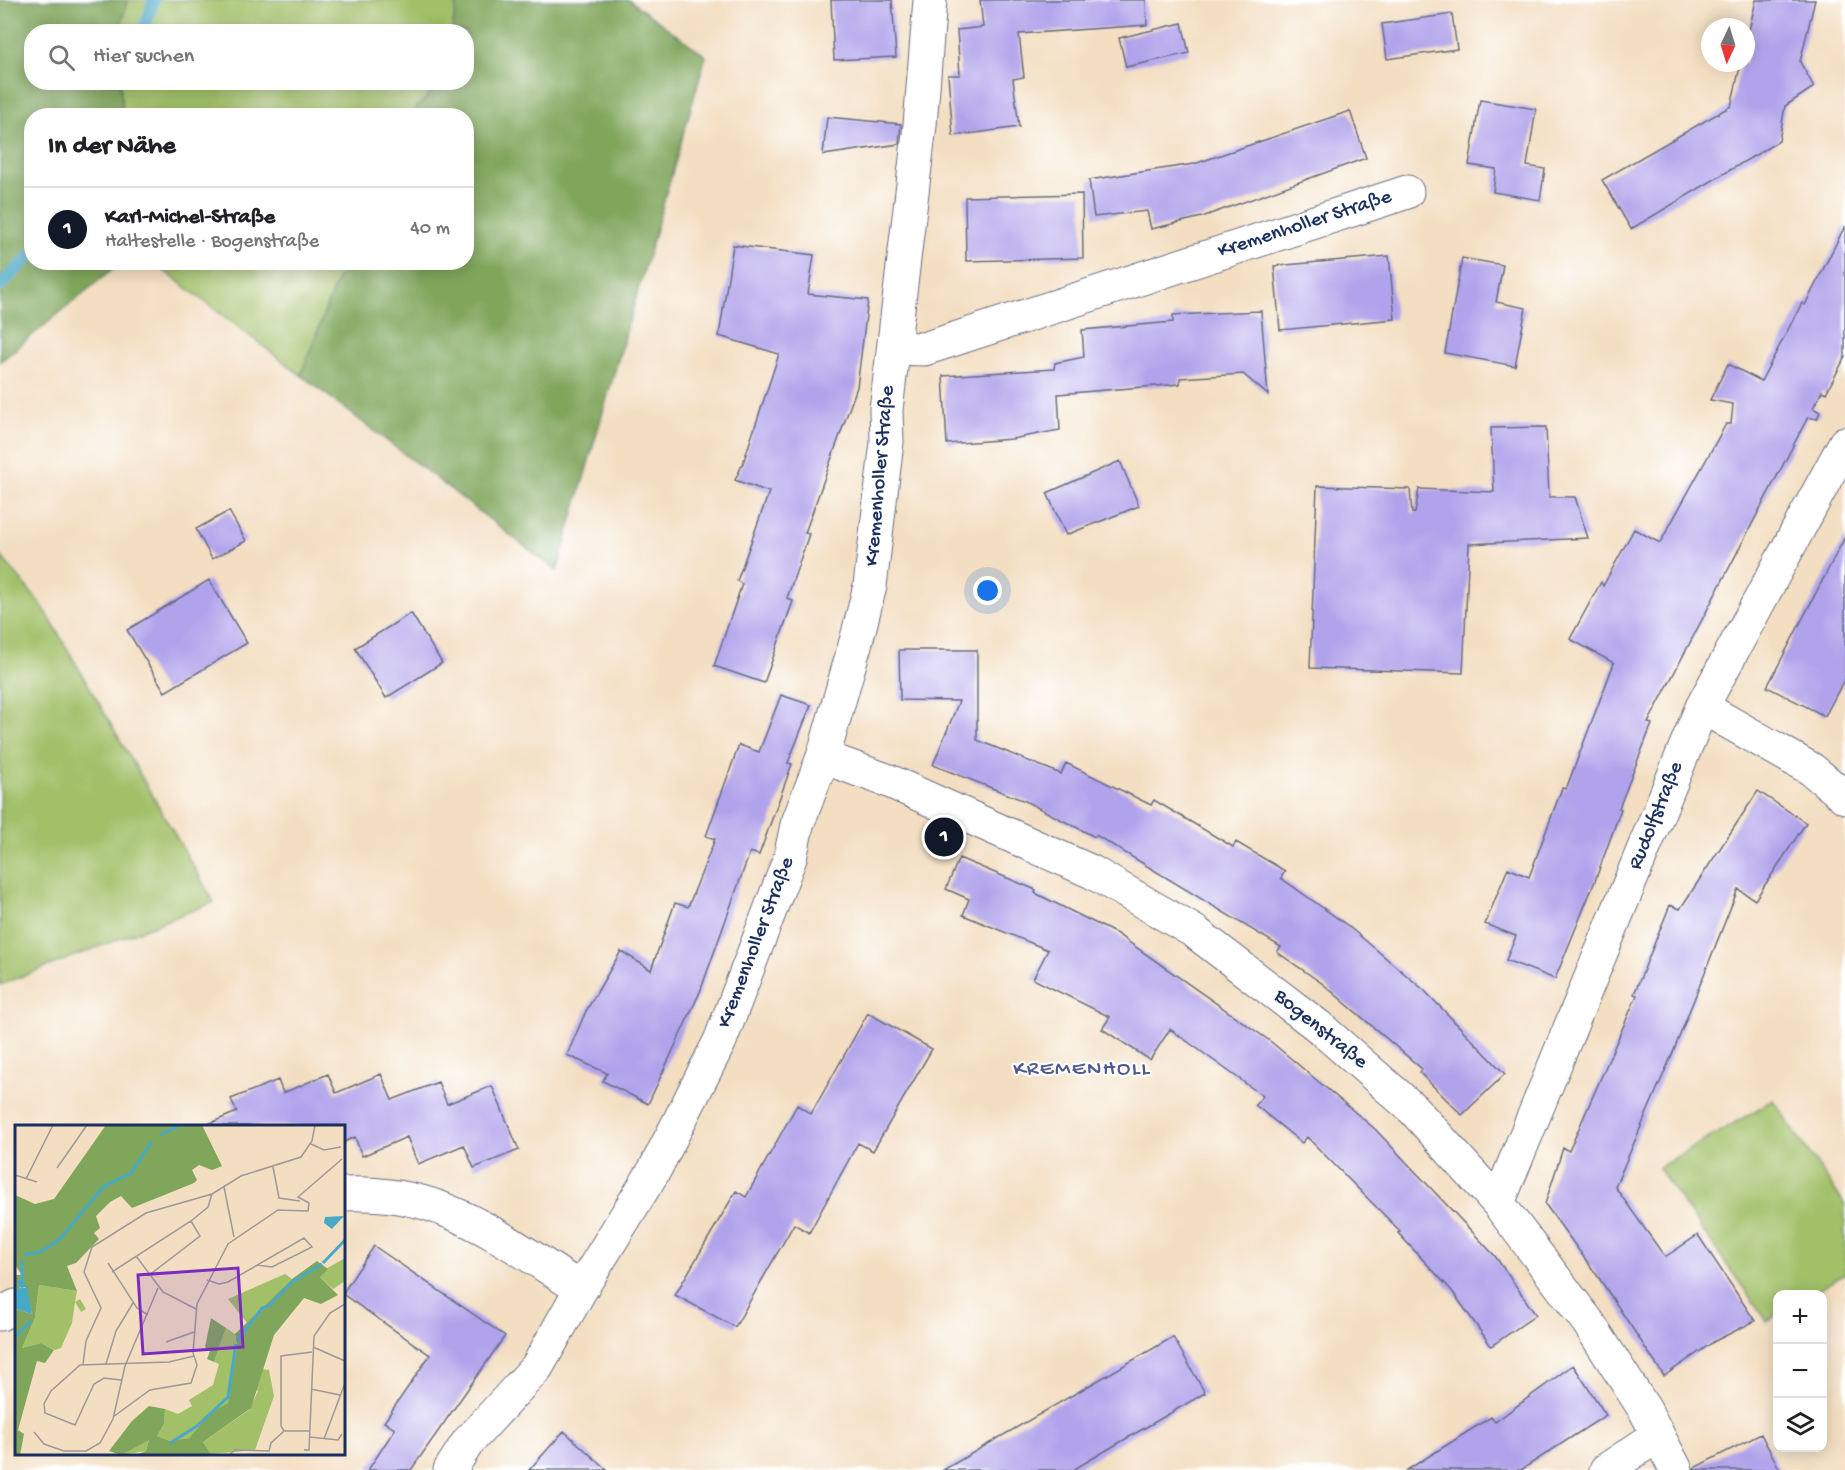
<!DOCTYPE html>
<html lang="de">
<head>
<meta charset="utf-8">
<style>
  :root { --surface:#fff; --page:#f6f6f6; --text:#202124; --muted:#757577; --line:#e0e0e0; --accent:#111827 }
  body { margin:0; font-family:"Gochi Hand",sans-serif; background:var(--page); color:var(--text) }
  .controls { position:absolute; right:18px; bottom:18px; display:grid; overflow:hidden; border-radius:12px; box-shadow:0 3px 15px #0003 }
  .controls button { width:54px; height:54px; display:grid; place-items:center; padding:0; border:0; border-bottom:2px solid var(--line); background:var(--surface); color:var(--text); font:30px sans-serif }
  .compass { position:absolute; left:1701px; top:18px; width:54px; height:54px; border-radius:50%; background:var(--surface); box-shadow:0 3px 15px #0003; rotate:184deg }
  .you { position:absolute; left:988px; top:591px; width:21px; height:21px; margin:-15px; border:4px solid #fff; border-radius:50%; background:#1a73e8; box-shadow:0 0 0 9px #1a73e833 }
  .badge { display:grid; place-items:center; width:39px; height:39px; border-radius:50%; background:var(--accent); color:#fff; font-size:20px; font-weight:700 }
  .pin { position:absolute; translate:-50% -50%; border:3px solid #fff; box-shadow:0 2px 6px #0006 }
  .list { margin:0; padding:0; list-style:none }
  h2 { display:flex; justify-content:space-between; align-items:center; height:78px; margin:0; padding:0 24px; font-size:26px }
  h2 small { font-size:20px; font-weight:400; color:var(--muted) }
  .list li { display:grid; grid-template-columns:39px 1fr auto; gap:18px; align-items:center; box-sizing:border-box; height:84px; padding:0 24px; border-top:2px solid var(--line) }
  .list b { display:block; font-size:22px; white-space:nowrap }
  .list p { margin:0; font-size:20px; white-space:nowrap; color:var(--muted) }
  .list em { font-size:20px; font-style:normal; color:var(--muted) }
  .icon { flex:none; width:33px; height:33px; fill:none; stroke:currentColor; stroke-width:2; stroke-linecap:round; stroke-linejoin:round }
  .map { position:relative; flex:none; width:1845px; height:1470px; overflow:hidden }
  .search { position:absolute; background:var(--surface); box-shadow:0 3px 15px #0003; left:24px; top:24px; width:450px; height:66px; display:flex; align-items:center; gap:15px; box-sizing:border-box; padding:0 21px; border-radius:24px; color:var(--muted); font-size:22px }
  .panel { position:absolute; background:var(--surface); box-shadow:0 3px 15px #0003; left:24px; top:108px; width:450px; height:162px; border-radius:24px }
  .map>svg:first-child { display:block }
  .green { fill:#a1c068; stroke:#5e7863; stroke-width:1.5 }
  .forest { fill:#80a65c; stroke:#4e6a5d; stroke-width:1.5 }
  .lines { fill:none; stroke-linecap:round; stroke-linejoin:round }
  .stream { stroke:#48a9c7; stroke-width:12 }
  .building { fill:#b0a3eb }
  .minor-casing { stroke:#676c81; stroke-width:35 }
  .minor { stroke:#fff; stroke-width:33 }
  .labels { text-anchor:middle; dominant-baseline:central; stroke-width:4.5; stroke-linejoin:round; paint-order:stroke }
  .street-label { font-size:21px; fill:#1b2f5e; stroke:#fff }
  .neighbourhood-label { font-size:22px; letter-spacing:1.5px; fill:#4f588f; stroke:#fff }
  .inset-river { fill:none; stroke:#48a9c7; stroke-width:3 }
  .inset-road { fill:none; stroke:#9d9899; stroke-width:1.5 }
  .view { fill:#7b2cbf; fill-opacity:0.15; stroke:#7b2cbf; stroke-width:3 }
  .inset-edge { fill:none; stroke:#1b2f5e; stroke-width:3 }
</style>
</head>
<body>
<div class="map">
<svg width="1845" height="1470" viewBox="0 0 1845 1470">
  <rect width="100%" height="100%" fill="#fff"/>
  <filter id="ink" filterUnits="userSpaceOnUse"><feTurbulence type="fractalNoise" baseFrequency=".0167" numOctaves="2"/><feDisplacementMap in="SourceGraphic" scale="12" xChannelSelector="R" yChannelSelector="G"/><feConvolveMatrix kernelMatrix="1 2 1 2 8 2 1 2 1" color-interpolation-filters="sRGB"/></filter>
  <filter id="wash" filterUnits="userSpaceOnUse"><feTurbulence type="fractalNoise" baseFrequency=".008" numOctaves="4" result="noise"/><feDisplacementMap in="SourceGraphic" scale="24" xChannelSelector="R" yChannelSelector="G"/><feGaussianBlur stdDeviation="1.35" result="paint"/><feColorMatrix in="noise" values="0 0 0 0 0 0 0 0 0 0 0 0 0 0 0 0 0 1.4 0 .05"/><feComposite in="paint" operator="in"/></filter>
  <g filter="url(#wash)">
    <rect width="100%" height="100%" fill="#f3dec1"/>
    <path class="green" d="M 128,0 L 457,0 L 452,31 L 119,31 Z
      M 120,83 L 440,83 L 409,116 L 123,115 Z
      M 154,263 L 365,263 L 338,277 L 301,375 Z
      M 0,555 L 43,607 L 214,902 L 0,985 Z
      M 1773,1100 L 1845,1205 L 1845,1274 L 1812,1294 L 1778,1294 L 1777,1315 L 1767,1321 L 1658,1168 Z"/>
    <path class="forest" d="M 0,0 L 128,0 L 119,31 L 32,32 L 32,82 L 120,83 L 123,115 L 32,116 L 32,262 L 120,263 L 0,362 Z
      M 457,0 L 629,0 L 706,56 L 557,571 L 301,375 L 338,277 L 365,263 L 466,262 L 466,116 L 410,115 L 440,83 L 466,82 L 466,32 L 452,31 Z"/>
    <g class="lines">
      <path class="stream" d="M 143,32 L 154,0
        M 0,286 L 32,254"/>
    </g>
    <g id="blocks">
      <path class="building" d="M 831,0 L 892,0 L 896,57 L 834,60 Z
        M 980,0 L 1146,0 L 1147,25 L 1019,34 L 1024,77 L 1013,79 L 1019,127 L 953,136 L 948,75 L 960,75 L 957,30 L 983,27 Z
        M 1756,0 L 1815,0 L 1800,62 L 1814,87 L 1785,106 L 1779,141 L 1631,229 L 1602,180 L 1731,106 L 1741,63 L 1746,63 L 1746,43 Z
        M 1452,14 L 1457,49 L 1387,59 L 1382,24 Z
        M 1182,23 L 1189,53 L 1126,67 L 1119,38 Z
        M 1480,100 L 1536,109 L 1527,166 L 1545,169 L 1540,200 L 1493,192 L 1496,169 L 1469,165 Z
        M 1350,111 L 1366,158 L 1202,217 L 1151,229 L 1147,211 L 1094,217 L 1089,180 L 1194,164 Z
        M 827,117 L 901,124 L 899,144 L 823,155 Z
        M 1082,194 L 1083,258 L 966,261 L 965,197 Z
        M 1845,226 L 1845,357 L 1826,393 L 1822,391 L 1813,408 L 1820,412 L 1817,419 L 1808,417 L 1648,723 L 1652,724 L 1619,808 L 1621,809 L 1595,881 L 1555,979 L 1506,960 L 1516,936 L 1485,924 L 1508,868 L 1529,877 L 1562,788 L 1566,789 L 1614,663 L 1570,639 L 1601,582 L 1603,586 L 1634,529 L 1660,543 L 1726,424 L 1731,424 L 1733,404 L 1710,400 L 1728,364 L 1761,381 L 1802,303 L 1805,305 Z
        M 733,245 L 814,255 L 808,294 L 868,300 L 857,387 L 805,533 L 809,534 L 787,598 L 793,601 L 764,683 L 714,666 L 742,584 L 737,581 L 769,492 L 735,480 L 743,463 L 779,354 L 719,336 Z
        M 1389,256 L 1395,319 L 1280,330 L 1274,266 Z
        M 1462,258 L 1503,265 L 1496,302 L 1526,308 L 1515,366 L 1445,353 Z
        M 1261,311 L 1268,395 L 1243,374 L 1180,378 L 1180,384 L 1058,394 L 1060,430 L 1012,439 L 947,444 L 943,376 L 1054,369 L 1055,363 L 1084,357 L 1082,330 L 1173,322 L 1173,315 Z
        M 1546,427 L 1549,497 L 1575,497 L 1588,538 L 1469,544 L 1463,673 L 1310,668 L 1317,486 L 1410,489 L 1412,513 L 1415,513 L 1419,489 L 1494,492 L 1491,428 Z
        M 1120,461 L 1139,506 L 1066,535 L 1047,493 Z
        M 229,511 L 246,541 L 212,559 L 196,529 Z
        M 1845,537 L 1845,678 L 1825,716 L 1767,687 Z
        M 209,580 L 247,643 L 165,692 L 127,630 Z
        M 411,613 L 442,663 L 386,698 L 355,648 Z
        M 899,650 L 977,650 L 977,740 L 1061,774 L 1066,763 L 1151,805 L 1154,800 L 1233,847 L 1236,842 L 1285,871 L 1281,878 L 1347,925 L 1425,991 L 1505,1074 L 1462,1115 L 1419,1072 L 1422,1069 L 1323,984 L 1277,952 L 1281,947 L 1096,835 L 1095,837 L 1025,801 L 933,765 L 959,701 L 900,700 Z
        M 781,695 L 811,705 L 788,763 L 792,764 L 759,855 L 750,852 L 700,992 L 648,1104 L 603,1081 L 607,1073 L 567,1055 L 586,1011 L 621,951 L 651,970 L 675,903 L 688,907 L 715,839 L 706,836 L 739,745 L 759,752 Z
        M 1758,791 L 1806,823 L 1755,900 L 1738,889 L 1674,1050 L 1615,1187 L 1665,1257 L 1698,1235 L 1755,1321 L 1715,1341 L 1664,1376 L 1599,1278 L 1545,1204 L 1563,1148 L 1569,1151 L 1637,995 L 1634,994 L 1670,905 L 1680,909 Z
        M 959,858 L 1036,890 L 1035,893 L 1117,934 L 1270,1041 L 1375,1129 L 1495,1256 L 1536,1315 L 1491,1346 L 1452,1291 L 1398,1233 L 1400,1231 L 1307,1137 L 1302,1143 L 1255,1105 L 1263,1096 L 1170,1029 L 1150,1060 L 1102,1029 L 1110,1017 L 1033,979 L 1048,950 L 963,915 L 969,899 L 946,889 Z
        M 868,1013 L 932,1049 L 873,1151 L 858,1143 L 809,1233 L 794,1224 L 735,1327 L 675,1295 L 736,1191 L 746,1197 L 797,1105 L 811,1114 Z
        M 328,1074 L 336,1093 L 381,1074 L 392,1100 L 438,1082 L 447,1104 L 492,1086 L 519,1150 L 474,1168 L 464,1145 L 418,1164 L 407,1137 L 362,1156 L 355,1137 L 344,1142 L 344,1126 L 203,1126 L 237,1112 L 231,1099 L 278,1080 L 283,1093 Z
        M 374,1246 L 505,1336 L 411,1470 L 368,1470 L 395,1429 L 384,1422 L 430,1355 L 344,1295 L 344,1291 Z
        M 1173,1337 L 1205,1393 L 1117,1444 L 1073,1470 L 943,1470 Z
        M 1573,1365 L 1606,1415 L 1521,1470 L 1407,1470 L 1491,1417 L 1495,1422 Z
        M 564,1431 L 607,1470 L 529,1470 Z
        M 1761,1434 L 1780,1470 L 1695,1470 L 1694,1468 Z"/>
    </g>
  </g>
  <g filter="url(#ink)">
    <use href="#blocks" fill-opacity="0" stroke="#676c81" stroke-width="1.5"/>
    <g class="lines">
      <g class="minor-casing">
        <path id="minor" d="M 894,348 L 924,349 L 1407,192
          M 1702,707 L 1811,769 L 1845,797
          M 823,757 L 889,781 L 1092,872 L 1195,932 L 1318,1026 L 1413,1109 L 1498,1203 L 1588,1322 L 1645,1410 L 1676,1470
          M 344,1194 C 374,1193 410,1197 440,1208 C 490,1227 536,1260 581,1289
          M 1498,1203 L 1702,707 L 1845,443
          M 0,1314 L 16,1306
          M 450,1470 L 468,1442 L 537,1367 L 581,1289 L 655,1169 L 720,1041 L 790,858 L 797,825 L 823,757 L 857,638 L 870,586 L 887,442 L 886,410 L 920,125 L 930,0
          M 1606,1470 L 1657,1436"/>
      </g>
      <use href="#minor" class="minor"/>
    </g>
  </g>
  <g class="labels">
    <g class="street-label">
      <text transform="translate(1305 225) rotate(-18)">Kremenholler Straße</text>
      <text transform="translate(881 476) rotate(-85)">Kremenholler Straße</text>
      <text transform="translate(1657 816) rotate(-68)">Rudolfstraße</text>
      <text transform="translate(757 943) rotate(-69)">Kremenholler Straße</text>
      <text transform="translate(1320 1030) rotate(39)">Bogenstraße</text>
    </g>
    <g class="neighbourhood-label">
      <text x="1082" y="1070">KREMENHOLL</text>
    </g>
  </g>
  <g transform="translate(15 1125)">
    <rect width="330" height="330" fill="#f3dec1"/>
    <path d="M 330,133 L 330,156 L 318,164 L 305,152 L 309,145 ZM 270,149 L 277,154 L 232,198 L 213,174 ZM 24,160 L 62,166 L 60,177 L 65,174 L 71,184 L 66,187 L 60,177 L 57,198 L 46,223 L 40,225 L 26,218 L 7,223 L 20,193 ZM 211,203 L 220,209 L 222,221 L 213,278 L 174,313 L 155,316 L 142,311 L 149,299 L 150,284 L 163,289 L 177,281 L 174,275 L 198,260 L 204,239 L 199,237 ZM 247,244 L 254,245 L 259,271 L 240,325 L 196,329 L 188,317 L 234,285 L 243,266 L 240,264 ZM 129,315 L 134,315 L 131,326 L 106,330 Z" fill="#a1c068"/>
    <path d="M 91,0 L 187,0 L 207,41 L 197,45 L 184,40 L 177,45 L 182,55 L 179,58 L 117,83 L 106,71 L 95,77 L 81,91 L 85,103 L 79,108 L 84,114 L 61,138 L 52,141 L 62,166 L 24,160 L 20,193 L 7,223 L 26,218 L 39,225 L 30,238 L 22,236 L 3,305 L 9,309 L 5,330 L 0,330 L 0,150 L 7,150 L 0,140 L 0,143 L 0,70 L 20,79 L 39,74 ZM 5,162 L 11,162 L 17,189 L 1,184 ZM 302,136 L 313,144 L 305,152 L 323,170 L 306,179 L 289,173 L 259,210 L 236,283 L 188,317 L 196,329 L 213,330 L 120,330 L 131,326 L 134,315 L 106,330 L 94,326 L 117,296 L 134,281 L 150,284 L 149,299 L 142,311 L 155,316 L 174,313 L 196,288 L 213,278 L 222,221 L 220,209 L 277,154 ZM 196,193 L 211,203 L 199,237 L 192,234 L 195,226 L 190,222 Z" fill="#80a65c" fill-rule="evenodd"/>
    <path d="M 329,91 L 317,104 L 309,98 L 310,92 ZM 8,155 L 11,161 L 7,163 L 12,162 L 17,189 L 1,184 L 1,164 L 6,163 L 1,156 Z" fill="#48a9c7"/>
    <path class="inset-river" d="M 145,10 L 165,0M 9,130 L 25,127 L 45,114 L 88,62 L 116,48 L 137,16M 7,136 L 7,156M 308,138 L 330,115M 0,212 L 16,196M 222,216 L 247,183 L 255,180 L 277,157 L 307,139M 155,318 L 182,301 L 213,272 L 221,219"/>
    <path class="inset-road" d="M 296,19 L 309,25 L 326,22M 258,42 L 264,73 L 285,76M 42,43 L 72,0M 0,50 L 22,57M 11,54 L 38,0M 209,62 L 219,112M 121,131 L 148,167 L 181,184M 93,138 L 122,183 L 133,190M 97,147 L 176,96 L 193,82 L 197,69M 133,151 L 185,111 L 176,96M 192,155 L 204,159 L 213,157 L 289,113 L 297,122 L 257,142 L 242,140M 151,217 L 179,207M 298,222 L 330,236M 68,239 L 71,216 L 86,183 L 69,147 L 77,122 L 131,88 L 197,69 L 226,51 L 286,32 L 297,16 L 300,0M 91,239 L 101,206 L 118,178M 106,255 L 89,253 L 79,259 L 60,300 L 30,288 L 29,279 L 36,266 L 65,240 L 154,237 L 179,231M 296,264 L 325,270M 98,292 L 135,265 L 176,258 L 182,240 L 178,228 L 182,179 L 213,119 L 263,85 L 293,86 L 294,78 L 283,72 L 327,34M 295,306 L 269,306 L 266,301 L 266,231 L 297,227M 19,307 L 29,319 L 49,326 L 71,326 L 85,318 L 98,294 L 110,241 L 143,163M 295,312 L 323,315 L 327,309M 309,314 L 330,258M 289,325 L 294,325 L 299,211 L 315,188 L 330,179M 214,330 L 220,325 L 254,326 L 256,318 L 269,306"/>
    <path class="view" d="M 223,143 L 228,222 L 128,229 L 123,150 Z"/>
    <rect width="330" height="330" class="inset-edge"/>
  </g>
</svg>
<div class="controls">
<button>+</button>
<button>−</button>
<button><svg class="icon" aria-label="layers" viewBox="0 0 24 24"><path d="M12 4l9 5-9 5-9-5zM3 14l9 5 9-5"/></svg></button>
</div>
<svg class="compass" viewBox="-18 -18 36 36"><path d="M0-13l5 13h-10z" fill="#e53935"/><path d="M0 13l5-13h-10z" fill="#757577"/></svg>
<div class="you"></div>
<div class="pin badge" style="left:944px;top:837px">1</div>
<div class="search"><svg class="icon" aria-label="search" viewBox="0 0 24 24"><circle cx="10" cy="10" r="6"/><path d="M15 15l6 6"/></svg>Hier suchen</div>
<section class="panel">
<h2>In der Nähe<small></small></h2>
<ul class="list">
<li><span class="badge">1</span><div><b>Karl-Michel-Straße</b><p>Haltestelle · Bogenstraße</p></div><em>40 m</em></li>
</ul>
</section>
</div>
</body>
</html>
